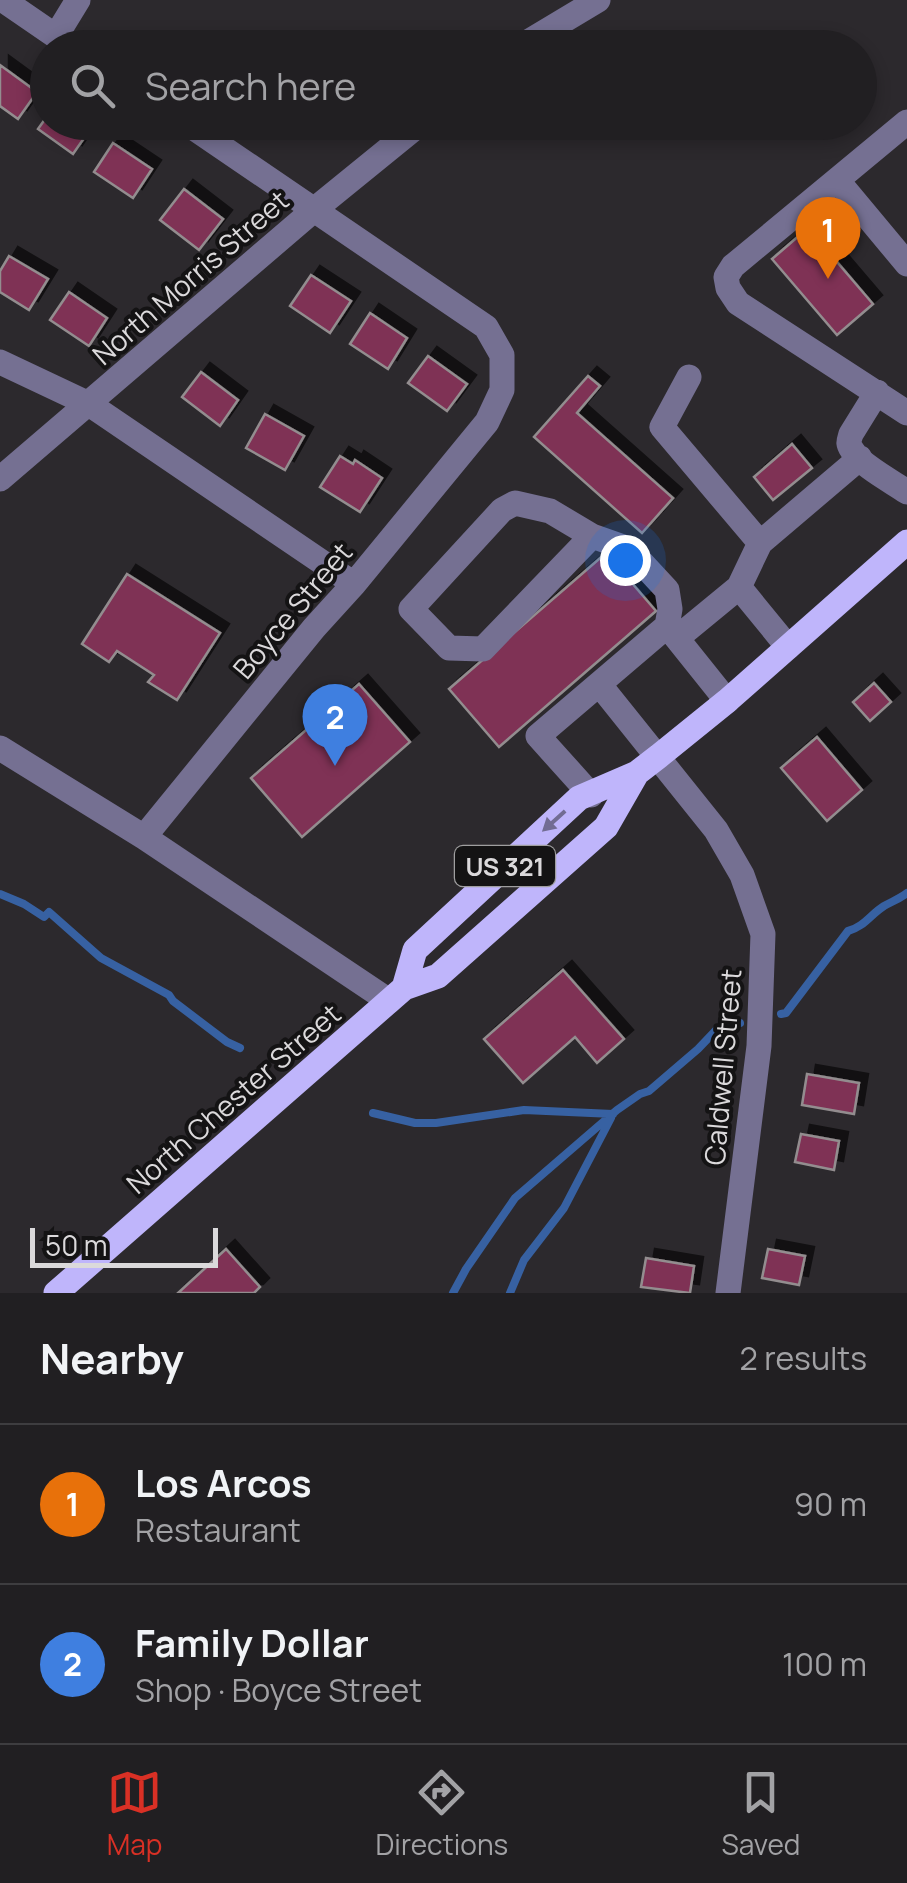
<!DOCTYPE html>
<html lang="en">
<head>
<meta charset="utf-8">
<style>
  :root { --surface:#211f22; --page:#2d2c2f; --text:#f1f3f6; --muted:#a2a2a5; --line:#3e3d40; --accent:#d93025 }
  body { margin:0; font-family:Manrope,sans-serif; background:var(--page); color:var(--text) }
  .scale { position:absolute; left:30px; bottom:25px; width:188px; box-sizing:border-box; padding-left:10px; border:5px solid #dbd9db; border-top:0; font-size:28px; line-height:35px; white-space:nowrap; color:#dbd9db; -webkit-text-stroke:8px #141314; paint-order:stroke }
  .you { position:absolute; left:625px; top:560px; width:35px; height:35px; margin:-25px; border:8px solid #fff; border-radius:50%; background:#1a73e8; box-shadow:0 0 0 15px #1a73e833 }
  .badge { display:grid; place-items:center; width:65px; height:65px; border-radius:50%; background:var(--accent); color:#fff; font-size:32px; font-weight:700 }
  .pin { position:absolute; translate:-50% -82px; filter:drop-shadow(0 2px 5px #0008) }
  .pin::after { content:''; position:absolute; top:52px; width:35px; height:30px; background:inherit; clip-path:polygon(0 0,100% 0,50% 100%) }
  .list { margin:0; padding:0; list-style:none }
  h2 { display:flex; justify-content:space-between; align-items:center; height:130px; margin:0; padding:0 40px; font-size:42px }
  h2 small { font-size:32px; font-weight:400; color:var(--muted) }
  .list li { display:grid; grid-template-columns:65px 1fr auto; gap:30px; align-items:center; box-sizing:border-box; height:160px; padding:0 40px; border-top:2px solid var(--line) }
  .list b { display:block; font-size:38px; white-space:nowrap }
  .list p { margin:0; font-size:32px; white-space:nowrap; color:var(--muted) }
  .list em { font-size:32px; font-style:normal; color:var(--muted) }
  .icon { flex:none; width:55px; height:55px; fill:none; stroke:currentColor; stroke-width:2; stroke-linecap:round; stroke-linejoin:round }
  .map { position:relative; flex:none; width:907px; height:1293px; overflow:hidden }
  .search { position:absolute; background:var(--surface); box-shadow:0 5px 15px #0003; left:30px; right:30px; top:30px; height:110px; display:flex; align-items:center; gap:25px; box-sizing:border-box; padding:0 35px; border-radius:55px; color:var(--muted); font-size:38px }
  .sheet { height:450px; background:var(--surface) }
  nav { display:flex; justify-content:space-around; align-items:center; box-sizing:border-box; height:140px; border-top:2px solid var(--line); background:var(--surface); font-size:28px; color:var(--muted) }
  nav a { display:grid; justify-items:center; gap:5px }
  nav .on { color:var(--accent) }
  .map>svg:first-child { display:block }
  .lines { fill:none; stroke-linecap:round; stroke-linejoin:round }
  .stream { stroke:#3761a2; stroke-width:8 }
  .building { fill:#7f3155; stroke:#938d8f; stroke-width:2.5; filter:url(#shadow) }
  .minor { stroke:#757092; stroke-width:25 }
  .major { stroke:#bfb5fb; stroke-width:25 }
  .oneway { fill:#726c93 }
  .labels { text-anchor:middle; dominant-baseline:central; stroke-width:8; stroke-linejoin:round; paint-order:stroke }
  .shield { fill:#141314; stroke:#9f9e9f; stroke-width:2.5 }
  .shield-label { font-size:25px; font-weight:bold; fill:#dbd9db }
  .street-label { font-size:28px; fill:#dbd9db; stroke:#141314 }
</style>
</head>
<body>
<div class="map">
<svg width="907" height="1293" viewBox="0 0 907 1293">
  <defs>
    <filter id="shadow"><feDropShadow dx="9" dy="-9" stdDeviation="0" flood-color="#0009"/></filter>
  </defs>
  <rect width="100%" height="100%" fill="#2c292d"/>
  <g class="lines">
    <path class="stream" d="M 0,894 L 24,904 L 44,917 L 49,912 L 101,958 L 169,995 L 173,1001 L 227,1042 L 240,1048
      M 781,1014 L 786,1013 L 848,931 C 864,927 871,914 884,906 C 893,901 899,899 907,893
      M 373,1113 L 415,1123 L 436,1123 L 524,1110 L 613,1114
      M 453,1293 L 466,1269 L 515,1198 L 617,1110 L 640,1094 L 649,1091 L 698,1049 L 718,1028 L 740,1023
      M 510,1293 L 524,1260 L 564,1208 L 611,1118"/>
  </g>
  <path class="building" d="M 0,65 L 37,92 L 18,119 L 0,106 Z
    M 48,115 L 48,122 L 83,122 L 91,128 L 73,154 L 38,129 Z
    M 113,143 L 152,169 L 133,198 L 94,172 Z
    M 184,189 L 223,219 L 199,250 L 160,220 Z
    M 808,228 L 873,304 L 837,335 L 772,259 Z
    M 9,256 L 48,279 L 29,310 L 0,292 L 0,271 Z
    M 311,275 L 351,301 L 330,333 L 290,306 Z
    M 69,292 L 107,318 L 89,346 L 50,320 Z
    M 370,313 L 407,338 L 388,369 L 350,344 Z
    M 428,356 L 467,384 L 447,411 L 408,383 Z
    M 201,372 L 238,400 L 220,426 L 182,397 Z
    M 588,376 L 600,386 L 577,413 L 673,498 L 642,533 L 534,437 Z
    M 265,414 L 304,436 L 285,470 L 246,448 Z
    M 792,444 L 812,468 L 773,500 L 754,477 Z
    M 340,456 L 353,464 L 355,460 L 382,478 L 360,512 L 320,487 Z
    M 606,553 L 656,611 L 499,747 L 449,689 Z
    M 127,574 L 220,633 L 177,700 L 148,682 L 154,675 L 117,651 L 109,662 L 82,644 Z
    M 874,683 L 891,702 L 870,721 L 853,702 Z
    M 359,684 L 410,742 L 302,837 L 251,778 Z
    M 817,737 L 862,790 L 827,821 L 781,768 Z
    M 563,970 L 624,1039 L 597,1063 L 575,1037 L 523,1083 L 484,1039 Z
    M 807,1074 L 859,1083 L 854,1114 L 802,1105 Z
    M 801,1134 L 839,1141 L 834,1170 L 795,1162 Z
    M 226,1249 L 260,1287 L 254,1293 L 178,1293 Z
    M 768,1249 L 805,1256 L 799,1285 L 762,1278 Z
    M 646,1258 L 694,1266 L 690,1293 L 641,1287 Z"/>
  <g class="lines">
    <path class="minor" d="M 3,0 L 73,48
      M 56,36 L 78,0
      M 518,48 L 598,0
      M 907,122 L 837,180 L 907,264
      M 837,180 L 733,266 L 726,277 L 728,288 L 738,303 L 907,413
      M 0,362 L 89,404 L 354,584
      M 689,377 L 662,427 L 760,543
      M 877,392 L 851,434 C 849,441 847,443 852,450 C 862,466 891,481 907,492
      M 0,479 L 315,209 L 422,122
      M 592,536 L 483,649 L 449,648 L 411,609 L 502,510 L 515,503 L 550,511 L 592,536 L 629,549 L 667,590 L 670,609 L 667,626
      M 677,638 L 739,587
      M 788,647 L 739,587 L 760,543 L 860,458
      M 599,684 L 716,830 L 742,875 L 763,934 L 759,1046 L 728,1293
      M 0,748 L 144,837 L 389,1001
      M 591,795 L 538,736 L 667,626 L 727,701
      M 144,837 L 314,628 L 354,584 L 487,422 L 502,390 L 502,355 L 486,327 L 185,122"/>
    <path class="major" d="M 404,988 L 415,950 L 579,798 L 637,773 L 659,756 L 727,701 L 907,542
      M 56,1293 L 404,988 L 438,976 L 606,827 L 637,773"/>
  </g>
  <defs><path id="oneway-solid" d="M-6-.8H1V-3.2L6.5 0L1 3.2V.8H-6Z" transform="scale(2.5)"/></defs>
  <use class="oneway" href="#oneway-solid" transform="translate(554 821) rotate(138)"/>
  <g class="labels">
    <rect class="shield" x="455" y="846" width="100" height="40" rx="8"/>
    <g class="shield-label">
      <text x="505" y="866">US 321</text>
    </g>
    <g class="street-label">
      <text transform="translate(190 277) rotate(-41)">North Morris Street</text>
      <text transform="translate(292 610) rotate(-50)">Boyce Street</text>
      <text transform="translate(722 1067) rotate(-85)">Caldwell Street</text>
      <text transform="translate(233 1098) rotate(-41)">North Chester Street</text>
    </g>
  </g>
</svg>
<div class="scale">50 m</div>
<div class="you"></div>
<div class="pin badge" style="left:828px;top:279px;background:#e8710a">1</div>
<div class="pin badge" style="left:335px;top:766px;background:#3f7fe0">2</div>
<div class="search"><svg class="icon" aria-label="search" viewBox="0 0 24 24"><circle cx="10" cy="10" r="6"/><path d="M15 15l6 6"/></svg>Search here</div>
</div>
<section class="sheet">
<h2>Nearby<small>2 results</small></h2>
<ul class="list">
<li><span class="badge" style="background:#e8710a">1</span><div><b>Los Arcos</b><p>Restaurant</p></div><em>90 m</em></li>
<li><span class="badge" style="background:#3f7fe0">2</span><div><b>Family Dollar</b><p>Shop · Boyce Street</p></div><em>100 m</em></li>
</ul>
</section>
<nav>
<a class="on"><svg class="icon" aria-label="map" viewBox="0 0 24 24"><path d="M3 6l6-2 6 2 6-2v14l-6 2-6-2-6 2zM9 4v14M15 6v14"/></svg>Map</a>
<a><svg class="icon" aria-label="directions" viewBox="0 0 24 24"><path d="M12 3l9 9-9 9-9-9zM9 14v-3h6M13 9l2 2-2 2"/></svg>Directions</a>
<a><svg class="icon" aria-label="saved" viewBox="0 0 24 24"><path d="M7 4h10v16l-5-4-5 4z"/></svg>Saved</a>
</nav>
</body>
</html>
